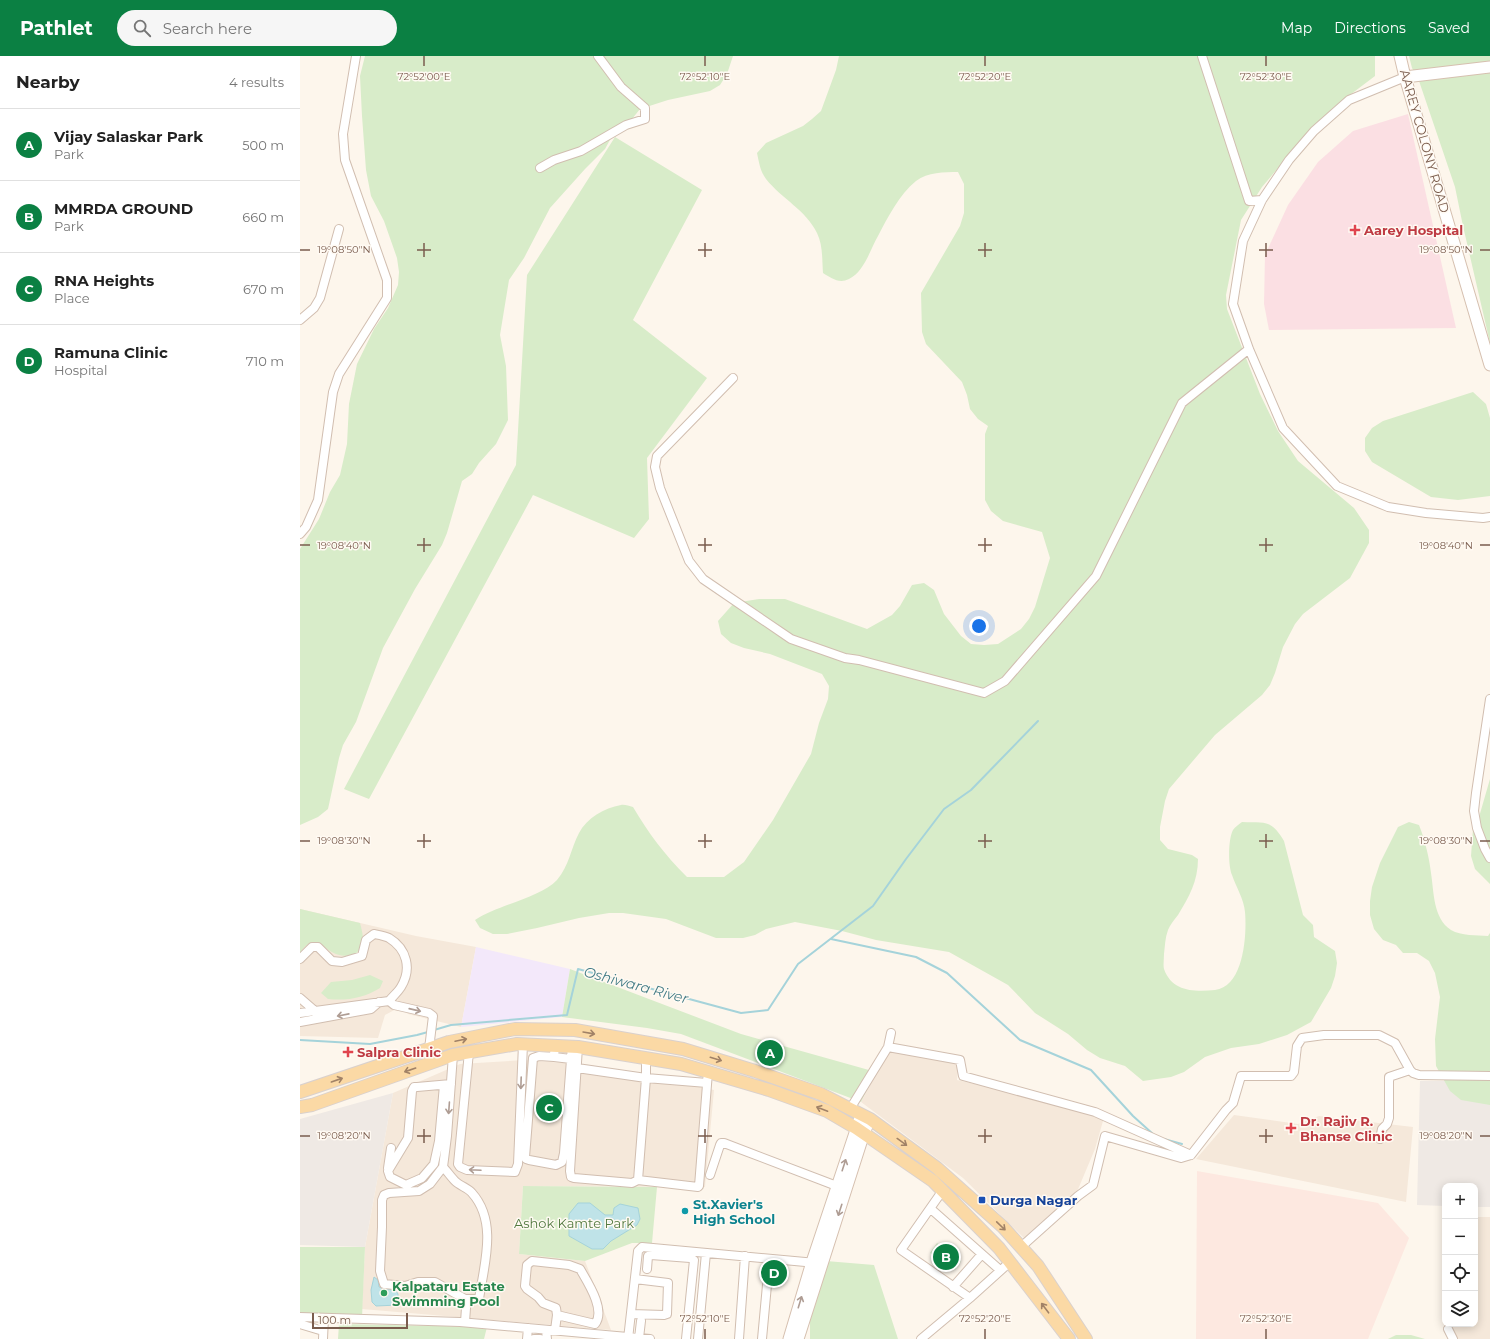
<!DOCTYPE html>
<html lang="en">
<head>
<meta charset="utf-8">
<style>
  :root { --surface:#fff; --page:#f6f6f6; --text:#222; --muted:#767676; --line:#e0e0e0; --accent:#0b8043 }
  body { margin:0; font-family:Montserrat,sans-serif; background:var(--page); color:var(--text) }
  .controls { position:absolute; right:12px; bottom:12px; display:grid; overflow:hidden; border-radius:8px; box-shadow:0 2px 10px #0003 }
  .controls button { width:36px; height:36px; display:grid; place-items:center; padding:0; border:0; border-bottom:1px solid var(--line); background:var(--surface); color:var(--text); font:20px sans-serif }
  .scale { position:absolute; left:12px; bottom:10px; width:96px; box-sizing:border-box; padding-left:4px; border:2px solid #7a5c4d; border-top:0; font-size:11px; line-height:14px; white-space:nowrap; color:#7a5c4d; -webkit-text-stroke:3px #fffaf3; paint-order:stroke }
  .you { position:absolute; left:679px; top:570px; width:14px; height:14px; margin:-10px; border:3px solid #fff; border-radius:50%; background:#1a73e8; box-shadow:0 0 0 6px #1a73e833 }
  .badge { display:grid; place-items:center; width:26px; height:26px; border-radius:50%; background:var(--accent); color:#fff; font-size:13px; font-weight:700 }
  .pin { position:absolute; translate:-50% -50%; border:2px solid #fff; box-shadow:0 1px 4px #0006 }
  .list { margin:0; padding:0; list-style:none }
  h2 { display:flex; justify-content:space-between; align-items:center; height:52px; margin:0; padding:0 16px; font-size:17px }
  h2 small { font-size:13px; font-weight:400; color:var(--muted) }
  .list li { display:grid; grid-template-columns:26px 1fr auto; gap:12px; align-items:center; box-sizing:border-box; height:72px; padding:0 16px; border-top:1px solid var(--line) }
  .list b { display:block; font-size:15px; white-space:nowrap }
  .list p { margin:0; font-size:13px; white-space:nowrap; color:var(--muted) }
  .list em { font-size:13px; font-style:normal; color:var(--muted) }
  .icon { flex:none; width:22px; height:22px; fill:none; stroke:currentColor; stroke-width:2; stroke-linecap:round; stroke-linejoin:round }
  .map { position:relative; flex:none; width:1190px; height:1283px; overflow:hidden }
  header { display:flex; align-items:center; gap:24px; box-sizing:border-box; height:56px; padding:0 20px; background:var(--accent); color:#fff }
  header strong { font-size:19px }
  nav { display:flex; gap:22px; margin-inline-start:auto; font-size:14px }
  .search { width:280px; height:36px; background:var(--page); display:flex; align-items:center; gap:10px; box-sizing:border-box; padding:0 14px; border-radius:22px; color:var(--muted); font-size:15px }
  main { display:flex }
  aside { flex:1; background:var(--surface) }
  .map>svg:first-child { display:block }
  .residential { fill:#f5e8da }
  .commercial { fill:#fde8e0 }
  .industrial { fill:#efe9e4 }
  .education { fill:#f3e8fa }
  .medical { fill:#fbdfe3 }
  .green { fill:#d8ecc9 }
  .water { fill:#bfe3e8; stroke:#a5d3da }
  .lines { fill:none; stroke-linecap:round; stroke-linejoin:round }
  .stream { stroke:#a5d3da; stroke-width:2 }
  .street-casing { stroke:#d1beb0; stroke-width:10 }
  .secondary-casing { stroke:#d6c0b0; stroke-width:13 }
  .primary-casing { stroke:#dad1cd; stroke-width:14 }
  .street { stroke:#fff; stroke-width:8 }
  .secondary { stroke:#fff; stroke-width:11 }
  .primary { stroke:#fbd9a5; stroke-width:12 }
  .oneway { stroke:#af9d94 }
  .oneway2 { stroke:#a18267 }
  .ticks { fill:none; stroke:#7a5c4d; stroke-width:1.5 }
  .health-dot { fill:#e0444e; stroke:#fffaf3; stroke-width:1.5 }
  .transit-dot { fill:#1a4fb4; stroke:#fffaf3; stroke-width:1.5 }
  .culture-dot { fill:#0f9aa8; stroke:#fffaf3; stroke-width:1.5 }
  .leisure-dot { fill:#2e9e5b; stroke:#fffaf3; stroke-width:1.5 }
  .labels { text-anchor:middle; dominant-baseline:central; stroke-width:3; stroke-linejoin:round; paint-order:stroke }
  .street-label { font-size:13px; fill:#7a5c4d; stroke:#fffaf3 }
  .health-label { font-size:13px; font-weight:bold; fill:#be3a42; stroke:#fffaf3; text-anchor:start }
  .transit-label { font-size:13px; font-weight:bold; fill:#164399; stroke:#fffaf3; text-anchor:start }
  .culture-label { font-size:13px; font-weight:bold; fill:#0d838f; stroke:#fffaf3; text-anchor:start }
  .park-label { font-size:13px; fill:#537a41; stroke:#fffaf3 }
  .leisure-label { font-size:13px; font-weight:bold; fill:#27864d; stroke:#fffaf3; text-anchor:start }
  .water-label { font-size:14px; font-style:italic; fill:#437c86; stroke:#fffaf3 }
  .ticks-label { font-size:10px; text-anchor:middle; fill:#7a5c4d; stroke:#fffaf3; stroke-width:3; stroke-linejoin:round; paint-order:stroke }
</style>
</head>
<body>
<header>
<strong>Pathlet</strong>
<div class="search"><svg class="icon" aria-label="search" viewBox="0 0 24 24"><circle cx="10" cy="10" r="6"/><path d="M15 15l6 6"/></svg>Search here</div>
<nav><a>Map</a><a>Directions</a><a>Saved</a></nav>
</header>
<main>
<aside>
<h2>Nearby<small>4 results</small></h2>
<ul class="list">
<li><span class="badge">A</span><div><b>Vijay Salaskar Park</b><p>Park</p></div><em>500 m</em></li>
<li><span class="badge">B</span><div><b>MMRDA GROUND</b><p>Park</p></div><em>660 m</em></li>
<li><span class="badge">C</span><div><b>RNA Heights</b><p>Place</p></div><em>670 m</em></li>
<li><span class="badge">D</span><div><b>Ramuna Clinic</b><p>Hospital</p></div><em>710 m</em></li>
</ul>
</aside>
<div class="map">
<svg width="1190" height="1283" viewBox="0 0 1190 1283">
  <rect width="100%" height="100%" fill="#fdf6ec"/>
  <path class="residential" d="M 0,853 L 116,880 L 176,891 L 161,971 L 108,958 L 100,951 L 85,959 L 78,982 L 0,980 Z
    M 589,994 L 658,1008 L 657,1024 L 805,1058 L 795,1093 L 776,1138 L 727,1185 L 663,1122 L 561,1046 Z
    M 224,1004 L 290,1009 L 414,1034 L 405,1131 L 223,1130 L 219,1198 L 285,1205 L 311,1274 L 62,1253 L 65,1191 L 93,1037 L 160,1008 Z
    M 934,1059 L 998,1068 L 1019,1060 L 1113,1071 L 1106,1146 L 896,1103 Z
    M 1178,1161 L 1190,1161 L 1190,1283 L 1150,1283 L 1146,1273 L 1146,1268 L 1175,1268 L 1175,1168 Z"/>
  <path class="commercial" d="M 897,1115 L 1078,1147 L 1109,1182 L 1068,1283 L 896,1283 Z"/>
  <path class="industrial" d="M 1120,1025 L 1190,1025 L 1190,1151 L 1175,1151 L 1175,1130 L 1145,1130 L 1145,1150 L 1117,1149 Z
    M 93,1037 L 65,1191 L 0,1189 L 0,1063 Z"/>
  <path class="education" d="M 176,891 L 270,913 L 262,961 L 161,971 Z"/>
  <path class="medical" d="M 1108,58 L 1156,272 L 969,274 L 964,248 L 965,199 L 988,149 L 1018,106 L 1053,75 Z"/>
  <path class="green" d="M 65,0 L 433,0 L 427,18 L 420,29 L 410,35 L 368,44 L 340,53 L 324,73 L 311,82 L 305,93 L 285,113 L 250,152 L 224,202 L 209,224 L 200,279 L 206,310 L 208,364 L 196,388 L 179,407 L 172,418 L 162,425 L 147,477 L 142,489 L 115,533 L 83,592 L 56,666 L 43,689 L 39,702 L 28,753 L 18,761 L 0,769 L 0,493 L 19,463 L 30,436 L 40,419 L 47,388 L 49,348 L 57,308 L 74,273 L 88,252 L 98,229 L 99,216 L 97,202 L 84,165 L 71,140 L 66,114 L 62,60 L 60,20 Z
    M 539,0 L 1075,0 L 1075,20 L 1034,51 L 1006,79 L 962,131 L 941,164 L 926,239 L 927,253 L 960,338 L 978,375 L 998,405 L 1054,452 L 1069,474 L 1069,487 L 1050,522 L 1003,558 L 995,568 L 983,591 L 975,617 L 970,629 L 962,639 L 915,679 L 869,733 L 865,745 L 860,771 L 860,784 L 868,793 L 892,799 L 898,803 C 898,825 889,841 878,859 C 874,864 870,869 868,874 C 865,882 865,890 864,898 C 864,903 863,909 864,913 C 872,936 895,936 915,934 C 944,931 947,878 945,856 C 944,843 936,831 932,819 C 928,810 928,783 933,774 C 935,771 939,768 942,766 C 965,767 971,763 984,785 L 1003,859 L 1013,869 L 1014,881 L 1035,895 L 1037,907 L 1035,920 L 1031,932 L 1011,966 L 987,979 L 959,988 L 931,992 L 905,1001 L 884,1016 L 871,1021 L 843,1025 L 825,1010 L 800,1002 L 787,994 L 768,978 L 735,957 L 708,929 L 649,896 L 576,884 L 542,875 L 495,866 L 466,873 L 455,879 L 443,882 L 416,882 L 366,863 L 323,857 L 309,857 L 279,862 L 237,872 L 207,878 L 193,878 L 180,872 L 175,864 C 197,849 240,842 257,824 C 269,810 271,792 279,777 C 287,762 304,752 321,749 C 324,748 329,750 333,751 C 349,778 364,798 387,821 L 424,821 L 444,806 L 473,764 L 511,698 L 519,667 L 528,643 L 529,630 L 522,618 L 470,598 L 444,592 L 431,587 L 421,578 L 418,565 L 434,547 L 459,543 L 485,543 L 567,573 L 592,559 L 600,550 L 612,529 L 624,527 L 634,534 L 644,558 L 661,580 L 671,588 L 684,589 L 698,588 L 721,573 L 729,563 L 735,551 L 750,502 L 742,476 L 703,465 L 691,455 L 685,444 L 685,378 L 688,370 L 678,363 L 670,353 L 667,339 L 662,326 L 626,288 L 622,276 L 621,237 L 660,170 L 664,157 L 664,128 L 658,116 C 644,116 628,116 616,125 C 599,139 588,161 578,180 C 570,194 564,216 549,223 C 539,228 531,222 523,217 C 522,204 523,189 517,177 C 506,154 482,143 466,123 C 460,115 459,106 457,97 L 466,87 L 503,70 L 512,63 L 521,55 L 536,14 Z
    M 1109,0 L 1190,0 L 1190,287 L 1163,170 L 1155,131 L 1118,22 L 1112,12 Z
    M 315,81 L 402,134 L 333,264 L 407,322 L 347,402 L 349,463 L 334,482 L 233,439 L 69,743 L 44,733 L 216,409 L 227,219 Z
    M 1173,336 L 1186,348 L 1190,362 L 1190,440 L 1158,444 L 1131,441 L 1072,406 L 1065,395 L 1065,382 L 1072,372 L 1083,365 Z
    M 1190,723 L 1190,828 L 1175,813 L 1171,800 L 1173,773 L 1179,761 Z
    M 1109,766 L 1119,769 C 1125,784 1129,801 1131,817 C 1134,836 1133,862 1151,874 C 1161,880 1177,879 1188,880 L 1190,877 L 1190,1049 L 1161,1044 L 1150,1035 L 1136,1010 L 1135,983 L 1140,941 L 1135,917 L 1129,905 L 1117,897 L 1103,897 L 1096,889 L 1083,884 L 1074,873 L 1070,859 L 1070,845 L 1072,831 L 1080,807 L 1098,771 Z
    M 0,853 L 60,867 C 64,882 65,887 55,899 C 33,902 33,895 16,886 C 8,886 5,890 0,897 Z
    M 270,913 L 441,978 L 576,1016 L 561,1046 L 381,978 L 347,972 L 262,961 Z
    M 70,919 L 83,925 L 80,932 C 64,942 47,945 28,943 L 21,937 L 31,926 L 52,924 Z
    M 223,1130 L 357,1131 L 352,1187 L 332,1187 L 285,1205 L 219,1198 Z
    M 637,1187 L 661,1205 L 655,1214 L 630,1197 Z
    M 0,1191 L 65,1191 L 62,1262 L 0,1259 Z
    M 526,1205 L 574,1209 L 598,1283 L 510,1283 L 510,1258 Z
    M 39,1268 L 187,1271 L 184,1283 L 38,1283 Z
    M 1096,1279 L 1111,1279 L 1125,1283 L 1088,1283 Z"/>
  <path class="water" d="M 278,1147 L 290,1147 L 305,1159 L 313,1159 L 314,1152 L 320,1148 L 338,1152 L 340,1163 L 337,1169 L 311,1185 L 303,1193 L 292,1193 L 269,1180 L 269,1158 Z
    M 74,1221 L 78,1224 L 79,1231 L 96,1235 L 98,1238 L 98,1249 L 76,1250 L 72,1246 L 71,1234 Z"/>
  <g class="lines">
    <path class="stream" d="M 531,883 L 616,901 L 647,917 L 720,984 L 791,1014 L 833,1060 L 853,1078
      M 134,974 L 151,969 L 267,959 L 278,913 L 441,957 L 468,954 L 498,908 L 573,850 L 606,803 L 644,753 L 671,734 L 738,665
      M 0,984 L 70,988 L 117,979 L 128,976
      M 864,1083 L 882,1088"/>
    <g class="street-casing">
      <path id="street" d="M 902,0 L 949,145 L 962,144
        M 1105,21 L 1049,44 L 1014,75 L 989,104 L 962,144 L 943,185 L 933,248 L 949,293 L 983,372 L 1037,430 L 1088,451 L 1126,457 L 1183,462 L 1190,461
        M 240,112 L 254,104 L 281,95 L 326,69 L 345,63 L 345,52 L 321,31 L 298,0
        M 0,264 L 14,252 L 20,242 L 39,173
        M 433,322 L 357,400 L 355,411 L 360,432 L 389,505 L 403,523 L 491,583 L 545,602 L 559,604 L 684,637 L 705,625 L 796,520 L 882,347 L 949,293
        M 0,478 L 6,471 L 18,444 L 33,336 L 39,318 L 87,242 L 87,224 L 45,104 L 43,78 L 56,0
        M 1190,643 L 1176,737 L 1174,755 L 1177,772 L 1185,793 L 1190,802
        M 0,903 L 12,891 L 18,891 L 32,905 L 42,906 L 62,900 L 66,884 L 74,878 C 79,879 85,880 89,882 C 107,893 112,913 101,931 C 98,936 93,940 89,945 L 0,957
        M 0,942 L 15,955 L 16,958
        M 89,945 L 94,949 L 129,957 L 133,960 L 129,993
        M 0,966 L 71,953 L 79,946
        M 255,989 L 254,1001 L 239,1000 L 233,1002 L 225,1101 L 226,1103 L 229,1104 L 256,1109 L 262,1106 L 264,1097 L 272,990
        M 278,991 L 270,1115 L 271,1121 L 274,1122 L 332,1127 L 338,1124 L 346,1022 L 346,1002
        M 588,991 L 591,977
        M 169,996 L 158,1108 L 160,1111 L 167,1114 L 215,1116 L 218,1108 L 223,988
        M 254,1001 L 271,1003
        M 277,1012 L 346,1022 L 407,1027
        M 144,1029 L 139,1085 L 134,1108 L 122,1122 L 106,1129 L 90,1121 L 88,1115 L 108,1082 L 112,1035 L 114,1031 L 117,1031 L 151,1028
        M 550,1053 L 588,991 L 660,1004 L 663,1020 L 795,1056 L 891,1099
        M 1080,1083 L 1082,1073 L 1087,1068 L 1089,1062 L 1089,1021 L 1110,1014
        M 143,1111 C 147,1115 151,1121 155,1125 C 160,1130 168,1132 172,1137 C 198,1166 184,1209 179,1243 L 165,1243 L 135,1226 L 118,1226 L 105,1230 L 84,1228 L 80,1215 L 82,1171 L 82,1144 L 84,1139 L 89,1137 L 119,1135 L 130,1128 L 143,1111 L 147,1080 L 153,999
        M 88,1112 L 91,1092
        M 410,1119 L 420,1089 L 421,1087 L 424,1087 L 542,1132
        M 338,1124 L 398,1131 L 399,1130 L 408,1016
        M 643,1134 L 601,1194 L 670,1242
        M 631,1153 L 700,1214
        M 721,1191 L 778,1140 L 793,1129 L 805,1080 L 881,1102 L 891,1099 L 926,1054 L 933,1047 L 941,1020 L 991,1020 L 994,1016 L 997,990 L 1002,982 L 1024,979 L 1079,979 L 1095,987 L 1110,1014 L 1113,1017 L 1119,1019 L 1190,1020
        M 232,1205 L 269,1209 L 280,1213 C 288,1227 306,1254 295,1268 L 257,1259 L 256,1252 L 243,1247 L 238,1241 L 227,1233 L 225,1230 L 227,1209 Z
        M 347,1213 L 348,1200 L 351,1199 L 390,1202 L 394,1204 L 386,1283
        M 653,1231 L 682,1198
        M 165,1243 L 166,1252 L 165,1266
        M 331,1258 L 364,1259 L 367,1258 L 368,1227 L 335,1223
        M 0,1261 L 160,1266 L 350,1283
        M 0,1268 L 23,1275
        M 1148,1273 L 1153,1283
        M 246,1274 L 247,1283
        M 255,1274 L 257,1259
        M 339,1282 L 341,1265
        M 23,1283 L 24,1262
        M 227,1283 L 228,1272
        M 234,1283 L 240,1283
        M 328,1283 L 338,1195 L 342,1191 L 516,1207
        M 398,1283 L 406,1197
        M 439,1283 L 445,1200
        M 462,1283 L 467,1229
        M 621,1283 L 670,1242 L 710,1206"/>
    </g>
    <g class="secondary-casing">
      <path id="secondary" d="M 1100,0 L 1105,21 L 1190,309
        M 1105,21 L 1190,11
        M 489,1283 L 512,1206 L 561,1059
        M 498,1283 L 564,1077 L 570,1063"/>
    </g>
    <g class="primary-casing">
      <path id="primary" d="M 0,1036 L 149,986 L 215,973 L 275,974 L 383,993 L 455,1015 L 521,1038 L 570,1063 L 637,1112 L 703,1171 L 738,1210 L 786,1283
        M 0,1051 L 12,1049 L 153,999 L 217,988 L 278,991 L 381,1008 L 469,1034 L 527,1055 L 556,1072 L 633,1125 L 699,1192 L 769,1283"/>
    </g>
    <use href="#street" class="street"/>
    <use href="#secondary" class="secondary"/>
    <use href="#primary" class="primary"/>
  </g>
  <defs><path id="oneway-shaft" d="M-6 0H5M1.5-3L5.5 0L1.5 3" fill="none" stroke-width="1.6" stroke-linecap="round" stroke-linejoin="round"/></defs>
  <g class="oneway">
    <use href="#oneway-shaft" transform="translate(115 954) rotate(13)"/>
    <use href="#oneway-shaft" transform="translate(43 959) rotate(169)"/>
    <use href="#oneway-shaft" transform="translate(221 1027) rotate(92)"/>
    <use href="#oneway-shaft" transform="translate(149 1052) rotate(94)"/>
    <use href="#oneway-shaft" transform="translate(544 1109) rotate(-72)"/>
    <use href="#oneway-shaft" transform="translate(175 1114) rotate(-177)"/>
    <use href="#oneway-shaft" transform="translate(540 1154) rotate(108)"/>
    <use href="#oneway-shaft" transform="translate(500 1246) rotate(-73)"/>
  </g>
  <g class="oneway2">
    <use href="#oneway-shaft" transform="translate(289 977) rotate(10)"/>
    <use href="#oneway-shaft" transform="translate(161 984) rotate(-12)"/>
    <use href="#oneway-shaft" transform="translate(416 1003) rotate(17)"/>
    <use href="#oneway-shaft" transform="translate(110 1014) rotate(161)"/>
    <use href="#oneway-shaft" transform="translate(37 1024) rotate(-19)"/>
    <use href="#oneway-shaft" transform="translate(522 1053) rotate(-159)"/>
    <use href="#oneway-shaft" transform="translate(602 1086) rotate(36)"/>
    <use href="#oneway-shaft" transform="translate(701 1170) rotate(44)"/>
    <use href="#oneway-shaft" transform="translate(745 1252) rotate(-127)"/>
  </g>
  <path class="ticks" d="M 124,0 L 124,10M 405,0 L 405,10M 685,0 L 685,10M 966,0 L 966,10M 124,187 L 124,201M 405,187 L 405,201M 685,187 L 685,201M 966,187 L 966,201M 0,194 L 10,194M 117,194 L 131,194M 398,194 L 412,194M 678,194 L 692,194M 959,194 L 973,194M 1180,194 L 1190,194M 124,482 L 124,496M 405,482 L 405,496M 685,482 L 685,496M 966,482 L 966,496M 0,489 L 10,489M 117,489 L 131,489M 398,489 L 412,489M 678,489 L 692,489M 959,489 L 973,489M 1180,489 L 1190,489M 124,778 L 124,792M 405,778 L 405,792M 685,778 L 685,792M 966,778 L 966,792M 0,785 L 10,785M 117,785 L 131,785M 398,785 L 412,785M 678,785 L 692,785M 959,785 L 973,785M 1180,785 L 1190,785M 124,1073 L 124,1087M 405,1073 L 405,1087M 685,1073 L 685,1087M 966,1073 L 966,1087M 0,1080 L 10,1080M 117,1080 L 131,1080M 398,1080 L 412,1080M 678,1080 L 692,1080M 959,1080 L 973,1080M 1180,1080 L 1190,1080M 405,1273 L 405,1283M 685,1273 L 685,1283M 966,1273 L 966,1283"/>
  <g class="health-dot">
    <path d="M1053 168h4v4h4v4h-4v4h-4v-4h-4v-4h4z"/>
    <path d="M46 990h4v4h4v4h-4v4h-4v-4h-4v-4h4z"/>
    <path d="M989 1066h4v4h4v4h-4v4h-4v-4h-4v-4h4z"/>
  </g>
  <rect class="transit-dot" x="678" y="1140" width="8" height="8" rx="2"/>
  <circle class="culture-dot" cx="385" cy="1155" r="4"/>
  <circle class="leisure-dot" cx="84" cy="1237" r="4"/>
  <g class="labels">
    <g class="street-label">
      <text transform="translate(1125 85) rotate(74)">AAREY COLONY ROAD</text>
    </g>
    <g class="health-label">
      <text x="1064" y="174">Aarey Hospital</text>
      <text x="57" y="996">Salpra Clinic</text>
      <text x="1000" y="1065">Dr. Rajiv R.<tspan x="1000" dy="15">Bhanse Clinic</tspan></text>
    </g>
    <g class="transit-label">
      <text x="690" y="1144">Durga Nagar</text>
    </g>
    <g class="culture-label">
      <text x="393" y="1148">St.Xavier's<tspan x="393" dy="15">High School</tspan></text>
    </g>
    <g class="park-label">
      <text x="274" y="1167">Ashok Kamte Park</text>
    </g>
    <g class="leisure-label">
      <text x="92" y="1230">Kalpataru Estate<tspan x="92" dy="15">Swimming Pool</tspan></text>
    </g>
    <g class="water-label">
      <text transform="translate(336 929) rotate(15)">Oshiwara River</text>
    </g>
  </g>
  <g class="ticks-label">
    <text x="124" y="24">72°52'00"E</text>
    <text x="405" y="24">72°52'10"E</text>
    <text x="685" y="24">72°52'20"E</text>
    <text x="966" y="24">72°52'30"E</text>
    <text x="44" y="197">19°08'50"N</text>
    <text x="1146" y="197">19°08'50"N</text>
    <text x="44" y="493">19°08'40"N</text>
    <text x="1146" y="493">19°08'40"N</text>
    <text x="44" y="788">19°08'30"N</text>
    <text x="1146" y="788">19°08'30"N</text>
    <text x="44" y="1083">19°08'20"N</text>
    <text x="1146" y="1083">19°08'20"N</text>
    <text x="405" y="1266">72°52'10"E</text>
    <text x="685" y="1266">72°52'20"E</text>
    <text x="966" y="1266">72°52'30"E</text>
  </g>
</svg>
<div class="controls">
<button>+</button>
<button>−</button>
<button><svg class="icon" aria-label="locate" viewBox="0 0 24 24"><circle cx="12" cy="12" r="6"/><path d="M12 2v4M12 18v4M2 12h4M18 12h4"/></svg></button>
<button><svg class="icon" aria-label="layers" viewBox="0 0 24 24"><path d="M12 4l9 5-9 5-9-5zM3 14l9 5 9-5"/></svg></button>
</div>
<div class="scale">100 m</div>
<div class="you"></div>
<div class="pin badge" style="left:470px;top:997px">A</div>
<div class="pin badge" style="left:646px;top:1201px">B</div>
<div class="pin badge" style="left:249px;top:1052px">C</div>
<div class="pin badge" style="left:474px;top:1217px">D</div>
</div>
</main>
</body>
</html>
